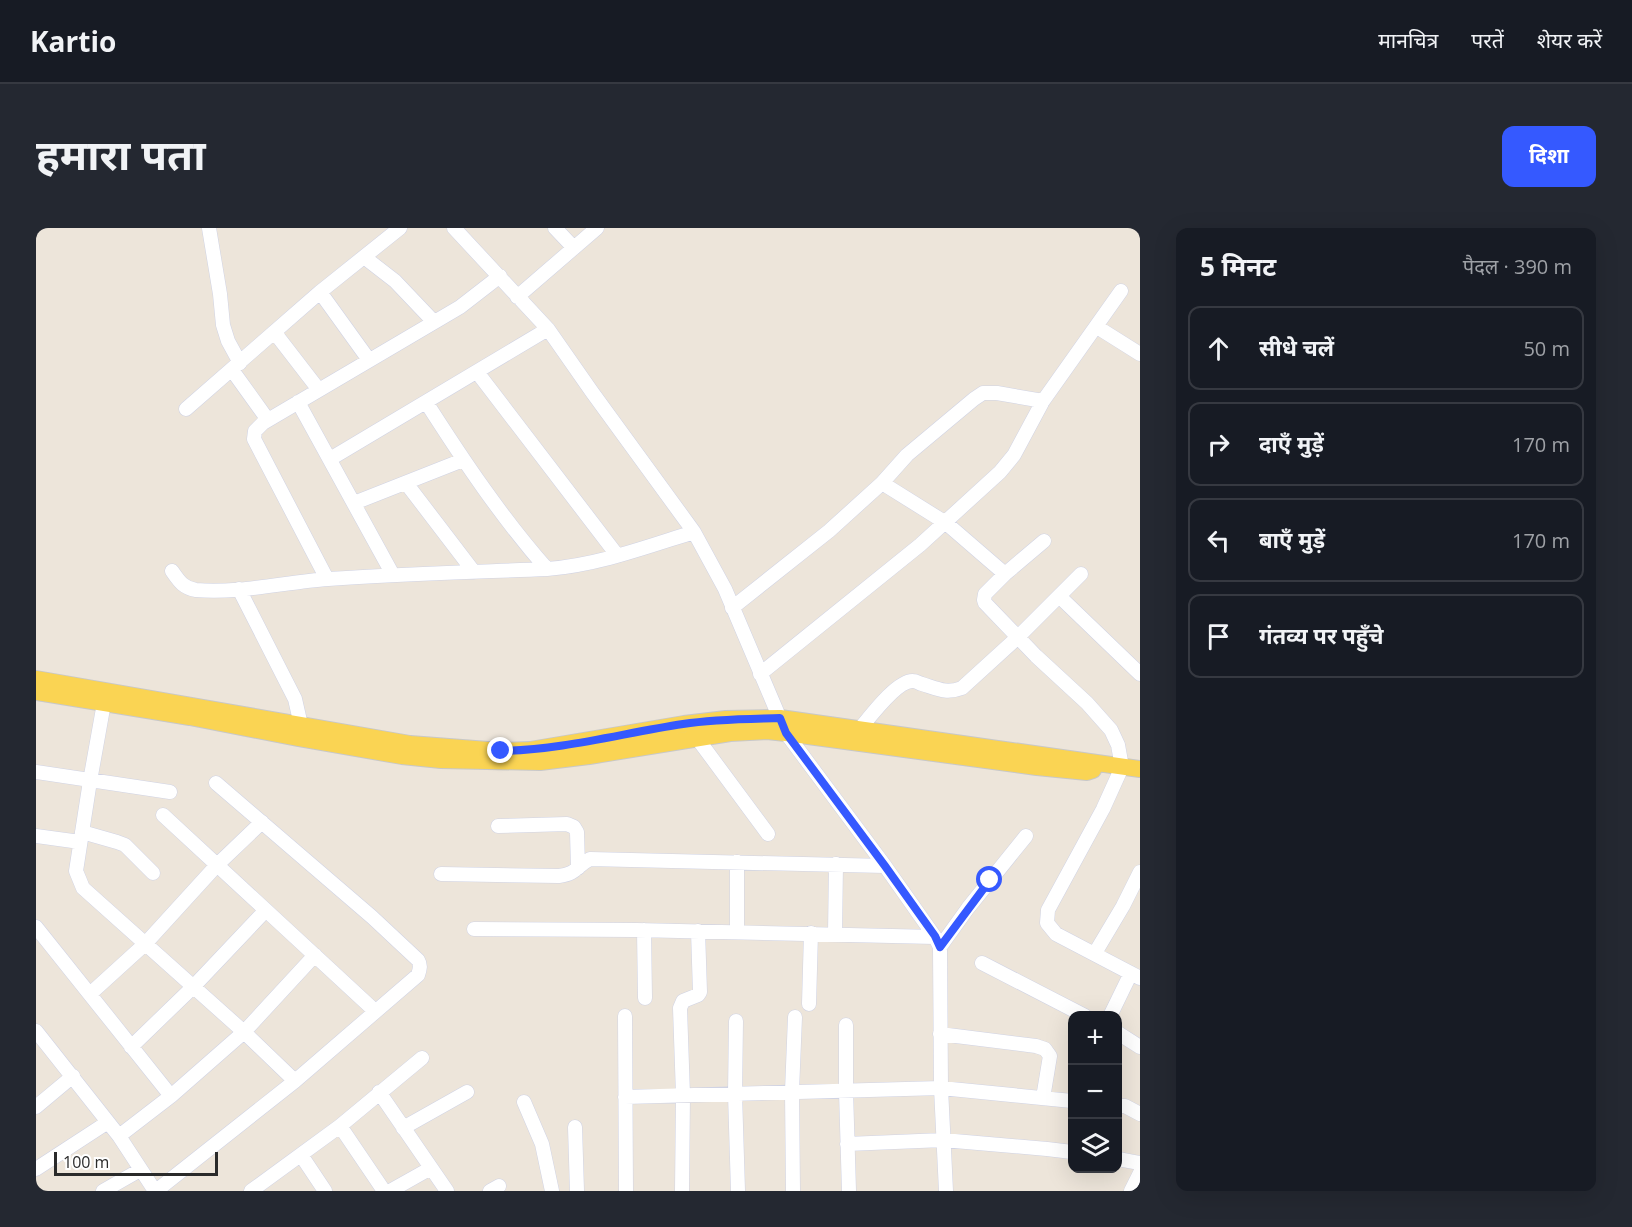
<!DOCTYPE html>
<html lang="hi">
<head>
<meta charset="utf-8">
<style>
  :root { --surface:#171b24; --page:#242831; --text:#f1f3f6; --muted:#9ea1a6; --line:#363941; --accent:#3559ff }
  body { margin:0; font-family:"Open Sans","Noto Sans Devanagari",sans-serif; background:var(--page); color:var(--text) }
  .controls { position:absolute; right:18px; bottom:18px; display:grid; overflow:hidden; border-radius:12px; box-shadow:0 6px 24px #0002 }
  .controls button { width:54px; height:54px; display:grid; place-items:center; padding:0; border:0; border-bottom:2px solid var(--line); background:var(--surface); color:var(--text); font:30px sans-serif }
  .scale { position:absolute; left:18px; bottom:15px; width:164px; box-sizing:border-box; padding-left:6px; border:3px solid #2a2a2a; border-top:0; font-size:16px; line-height:21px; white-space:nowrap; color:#2a2a2a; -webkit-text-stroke:4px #fff; paint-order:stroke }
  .stop { position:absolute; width:18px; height:18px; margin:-14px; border:4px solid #3559ff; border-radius:50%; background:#fff }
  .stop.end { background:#3559ff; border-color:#fff; box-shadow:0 2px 6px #0008 }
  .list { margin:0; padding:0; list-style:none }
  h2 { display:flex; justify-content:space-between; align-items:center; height:78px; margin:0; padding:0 24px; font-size:26px }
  h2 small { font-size:20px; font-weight:400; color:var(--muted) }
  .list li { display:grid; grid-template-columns:39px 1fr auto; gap:18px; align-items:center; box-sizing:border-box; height:84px; margin:0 12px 12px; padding:0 12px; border:2px solid var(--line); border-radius:12px }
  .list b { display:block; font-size:22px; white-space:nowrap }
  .list em { font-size:20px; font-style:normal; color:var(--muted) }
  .icon { flex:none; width:33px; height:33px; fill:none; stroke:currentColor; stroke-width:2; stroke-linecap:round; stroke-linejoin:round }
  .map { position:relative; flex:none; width:1104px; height:963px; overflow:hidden; border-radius:12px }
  header { display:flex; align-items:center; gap:36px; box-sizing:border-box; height:84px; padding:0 30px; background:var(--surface); border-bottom:2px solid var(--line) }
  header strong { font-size:28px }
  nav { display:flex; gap:33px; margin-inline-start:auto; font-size:21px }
  .intro { display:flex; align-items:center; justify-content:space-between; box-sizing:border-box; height:144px; padding:0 36px }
  h1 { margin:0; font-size:42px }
  .button { padding:15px 27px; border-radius:12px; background:var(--accent); color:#fff; font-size:21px; font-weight:700 }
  main { display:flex; gap:36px; padding:0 36px }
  aside { flex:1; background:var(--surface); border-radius:12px; box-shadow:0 6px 24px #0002 }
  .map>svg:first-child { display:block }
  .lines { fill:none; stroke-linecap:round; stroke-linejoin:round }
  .minor-casing { stroke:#d0d3e4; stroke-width:15 }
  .major-casing { stroke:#c8c8c8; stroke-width:18 }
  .minor { stroke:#fff; stroke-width:14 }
  .major { stroke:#fad453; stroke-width:16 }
  .route { stroke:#3559ff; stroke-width:8 }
</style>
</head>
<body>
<header>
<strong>Kartio</strong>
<nav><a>मानचित्र</a><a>परतें</a><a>शेयर करें</a></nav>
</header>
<div class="intro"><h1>हमारा पता</h1><a class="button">दिशा</a></div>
<main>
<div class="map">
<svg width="1104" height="963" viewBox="0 0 1104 963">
  <rect width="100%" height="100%" fill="#ede5da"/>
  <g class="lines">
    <g class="minor-casing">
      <path id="minor" d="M 173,0 L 184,66 L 187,97 L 192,113 L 204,135
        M 418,0 L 512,101 L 556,164 L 658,304 L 689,361 L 750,505 L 849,638 L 899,709 L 904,719 L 905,860 L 910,963
        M 519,0 L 538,20
        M 328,29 L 359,53 L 398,94
        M 284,64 L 333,132
        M 481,69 L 561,0
        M 1061,99 L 1104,126
        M 239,105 L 283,162
        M 196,142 L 232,192
        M 441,144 L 581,327
        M 262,174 L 357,347
        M 390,174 C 427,232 466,290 511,341
        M 150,181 L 284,64 L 364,0
        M 294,231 L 512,101
        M 370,255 L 438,344
        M 846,255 L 910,295 L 969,346
        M 318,275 L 427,232
        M 1008,313 L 969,346 L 949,366 L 948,372 L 949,375 L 1000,428 L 1051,475 L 1075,502 L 1082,517 L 1086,539 L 1067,581 L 1012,682 L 1011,695 L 1020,706 L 1104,750
        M 136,343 C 143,353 147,360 160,362 C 201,366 250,354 292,351 C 365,346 438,344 511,341 C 562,337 610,319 658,304
        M 291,351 L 218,211 L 219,203 L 227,195 L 424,79 L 464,48
        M 203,361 L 259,471 L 267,506
        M 1024,369 L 1104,446
        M 696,380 L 793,303 L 846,255 L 871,227 L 938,171 L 947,165 L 961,165 L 1007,173
        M 724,446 L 884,317 L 964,244 L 978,227 L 1007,173 L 1085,63
        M 68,475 L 54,553 L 40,643 L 47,660 L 208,804 L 259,853
        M 823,502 C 833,490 861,452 877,453 C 880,453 883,455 886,456 C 902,461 910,466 926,460 L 982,409 L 1045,346
        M 661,510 L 732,606
        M 0,544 L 134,564
        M 127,587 L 339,783
        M 462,598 L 531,596 L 538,599 L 541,604 L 542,640
        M 46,604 L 81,614 L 89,617 L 117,645
        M 0,608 L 44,614
        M 701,634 L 701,704
        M 405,646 L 523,648 C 541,646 540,638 554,631 L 849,638
        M 0,699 L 135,868
        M 438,701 L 600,702 L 899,709
        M 608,702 L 609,770
        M 799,706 L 800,636
        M 904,719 L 932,680 L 990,608
        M 1059,725 L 1087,678 L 1104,644
        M 946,735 L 1049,788
        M 54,766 L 109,716 L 181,637 L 226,594
        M 773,776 L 775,705
        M 589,788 L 590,963
        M 1074,788 L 1095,745
        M 700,793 L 699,866 L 702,963
        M 810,797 L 810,863 L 813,963
        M 0,803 L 83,908 L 119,963
        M 1082,805 L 1104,819
        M 904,806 L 1000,818 L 1009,821 L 1014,828 L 1007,870
        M 95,819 L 157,759 L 229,683
        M 343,864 L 411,963
        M 589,869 L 905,860 L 1036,873
        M 488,874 L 506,916 L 516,963
        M 1082,878 L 1089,878 L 1104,886
        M 0,879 L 37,848
        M 304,898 L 348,963
        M 539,899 L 541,963
        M 367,900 L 431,864
        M 83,908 L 135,868 L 208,804 L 279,727
        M 811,916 L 907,912 L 1011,921 L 1036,924
        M 265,927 L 289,963
        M 1082,931 L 1104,935
        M 0,941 L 72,894
        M 67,963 L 104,942
        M 120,963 L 259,853 L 382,747 C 384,741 385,737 382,732 L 336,689 L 180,555
        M 215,963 L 304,898 L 386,830
        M 354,963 L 395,940
        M 454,963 L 463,958
        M 646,963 L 647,867 L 644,780 L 647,773 L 662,767 L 664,764 L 662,703
        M 757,963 L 756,863 L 759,789
        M 1095,963 L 1104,945"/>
    </g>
    <g class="major-casing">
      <path id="major" d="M 0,451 L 374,516 L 465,523 L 494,522 L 648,496 L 690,491 L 744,490 L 1104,541
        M 0,464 L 154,489 L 262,510 L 366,528 L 405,532 L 504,534 L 553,528 L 694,505 L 731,503 L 750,505 L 1001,539 L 1051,544 L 1057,542"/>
    </g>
    <use href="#minor" class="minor"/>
    <use href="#major" class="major"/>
  </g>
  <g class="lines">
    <path class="route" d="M 465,523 C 526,522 587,505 647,496 C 679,491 711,491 744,490 L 750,505 L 849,638 L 899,708 L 904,719 L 954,652"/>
  </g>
</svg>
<div class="controls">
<button>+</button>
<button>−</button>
<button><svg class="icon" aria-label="layers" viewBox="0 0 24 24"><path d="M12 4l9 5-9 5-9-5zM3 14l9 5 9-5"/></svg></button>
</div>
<div class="scale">100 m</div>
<div class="stop" style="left:954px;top:652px"></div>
<div class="stop end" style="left:465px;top:523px"></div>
</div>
<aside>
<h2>5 मिनट<small>पैदल · 390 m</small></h2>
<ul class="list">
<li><svg class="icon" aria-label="ahead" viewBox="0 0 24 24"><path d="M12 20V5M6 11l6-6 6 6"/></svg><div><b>सीधे चलें</b></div><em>50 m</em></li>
<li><svg class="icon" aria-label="right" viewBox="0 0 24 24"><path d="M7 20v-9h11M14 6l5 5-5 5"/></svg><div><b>दाएँ मुड़ें</b></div><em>170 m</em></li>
<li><svg class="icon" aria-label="left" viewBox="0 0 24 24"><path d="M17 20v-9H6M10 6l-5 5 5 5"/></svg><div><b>बाएँ मुड़ें</b></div><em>170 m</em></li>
<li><svg class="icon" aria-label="arrive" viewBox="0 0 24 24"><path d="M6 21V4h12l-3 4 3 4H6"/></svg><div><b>गंतव्य पर पहुँचे</b></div></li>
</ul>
</aside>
</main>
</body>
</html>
